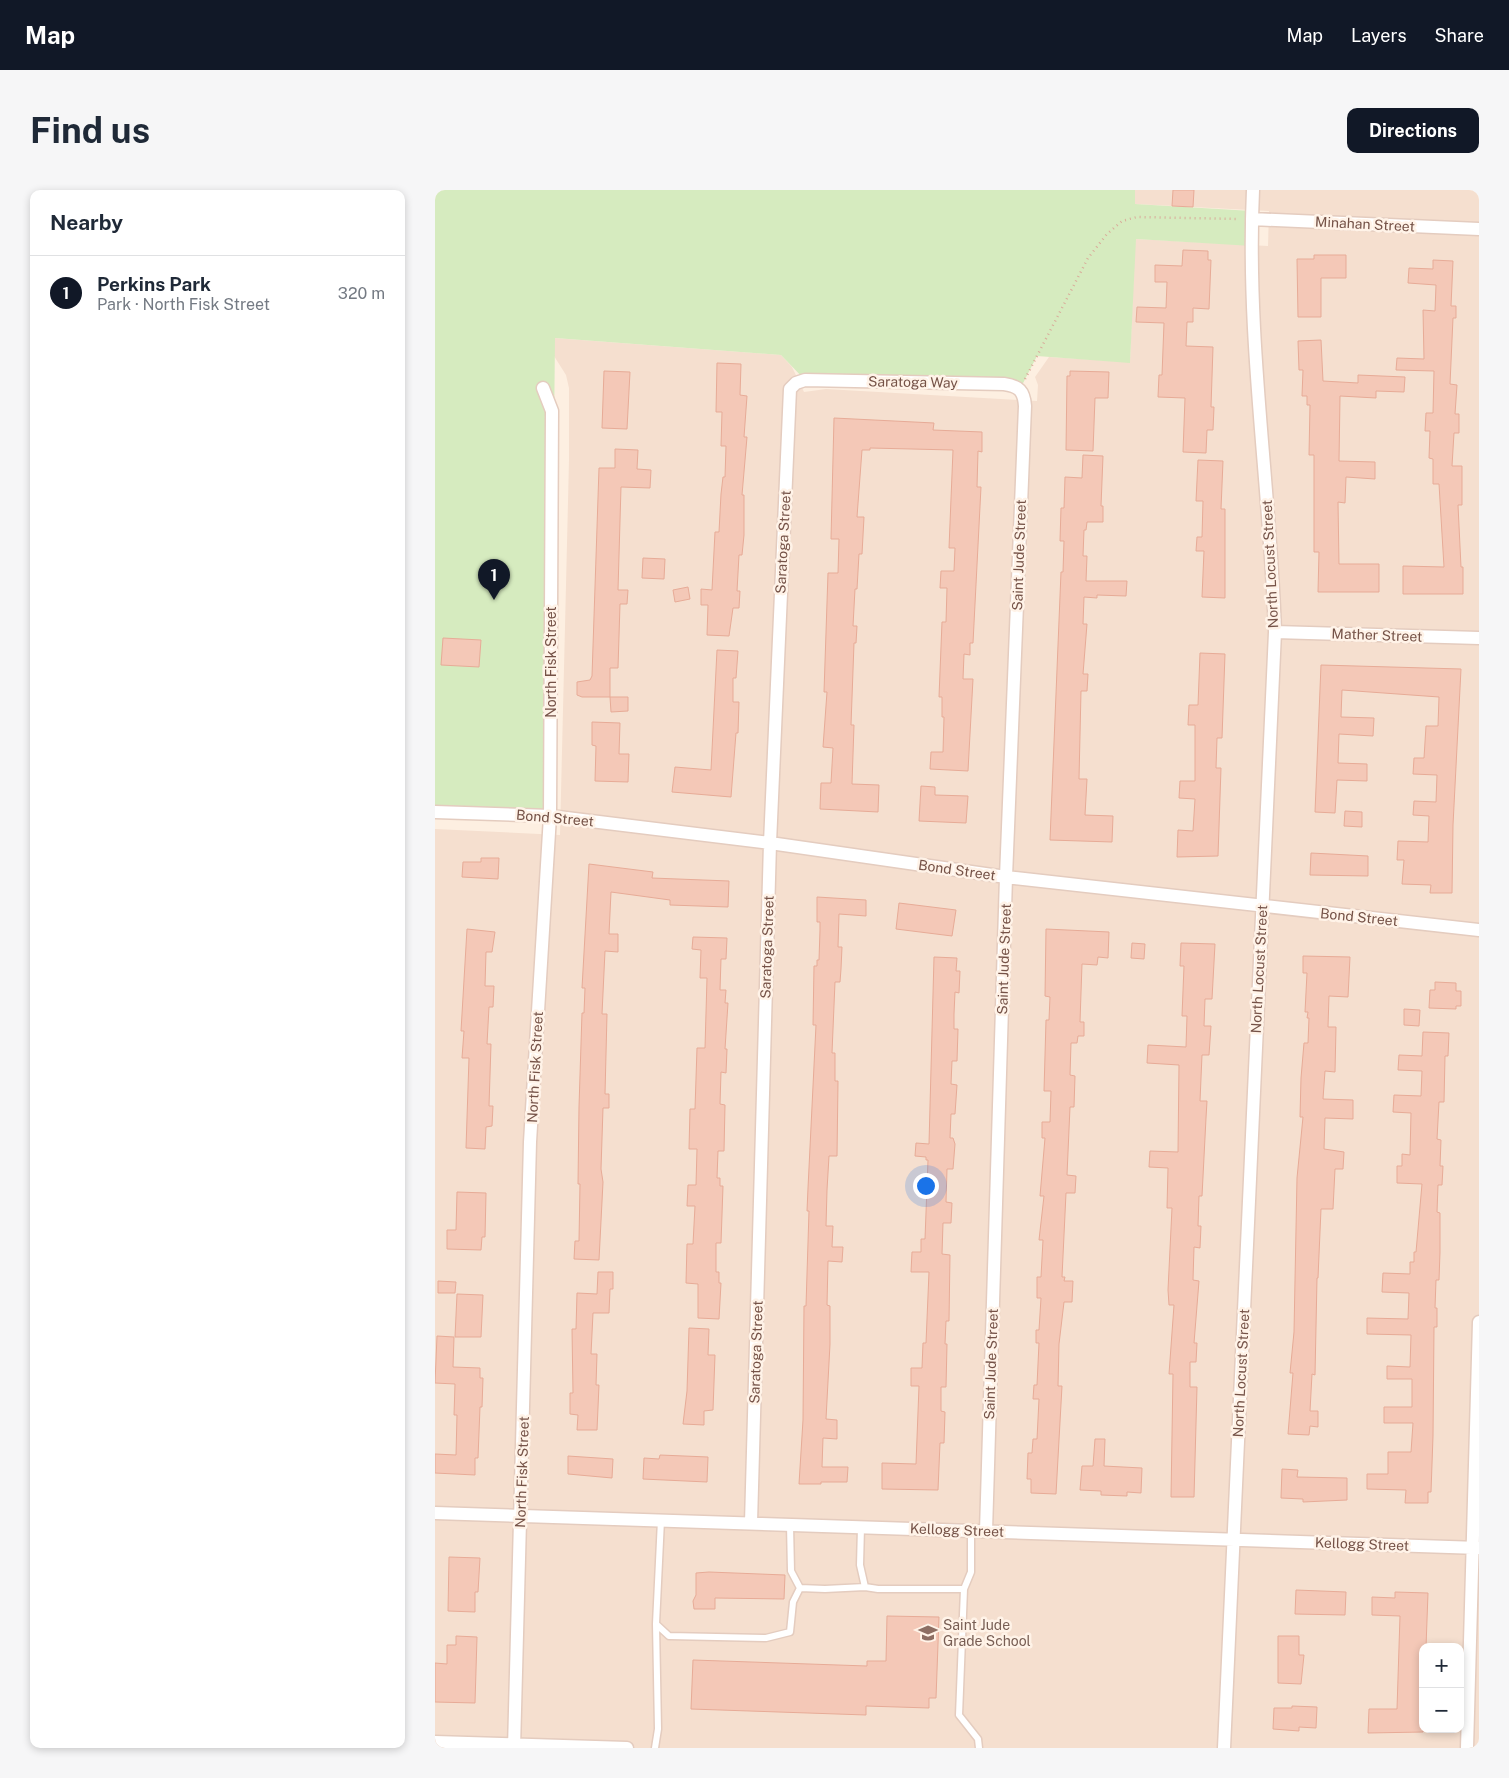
<!DOCTYPE html>
<html lang="en">
<head>
<meta charset="utf-8">
<style>
  :root { --surface:#fff; --page:#f6f6f7; --text:#1f2937; --muted:#747a83; --line:#e0e1e3; --accent:#111827 }
  body { margin:0; font-family:"Public Sans",sans-serif; background:var(--page); color:var(--text) }
  .controls { position:absolute; right:15px; bottom:15px; display:grid; overflow:hidden; border-radius:10px; box-shadow:0 2px 8px #0003 }
  .controls button { width:45px; height:45px; display:grid; place-items:center; padding:0; border:0; border-bottom:1px solid var(--line); background:var(--surface); color:var(--text); font:25px sans-serif }
  .you { position:absolute; left:490px; top:995px; width:18px; height:18px; margin:-12px; border:4px solid #fff; border-radius:50%; background:#1a73e8; box-shadow:0 0 0 8px #1a73e833 }
  .badge { display:grid; place-items:center; width:32px; height:32px; border-radius:50%; background:var(--accent); color:#fff; font-size:16px; font-weight:700 }
  .pin { position:absolute; translate:-50% -41px; filter:drop-shadow(0 1px 2px #0008) }
  .pin::after { content:''; position:absolute; top:26px; width:18px; height:15px; background:inherit; clip-path:polygon(0 0,100% 0,50% 100%) }
  .list { margin:0; padding:0; list-style:none }
  h2 { display:flex; justify-content:space-between; align-items:center; height:65px; margin:0; padding:0 20px; font-size:21px }
  h2 small { font-size:16px; font-weight:400; color:var(--muted) }
  .list li { display:grid; grid-template-columns:32px 1fr auto; gap:15px; align-items:center; box-sizing:border-box; height:75px; padding:0 20px; border-top:1px solid var(--line) }
  .list b { display:block; font-size:19px; white-space:nowrap }
  .list p { margin:0; font-size:16px; white-space:nowrap; color:var(--muted) }
  .list em { font-size:16px; font-style:normal; color:var(--muted) }
  .map { position:relative; flex:none; width:1044px; height:1558px; overflow:hidden; border-radius:10px }
  header { display:flex; align-items:center; gap:30px; box-sizing:border-box; height:70px; padding:0 25px; background:var(--accent); color:#fff }
  header strong { font-size:24px }
  nav { display:flex; gap:28px; margin-inline-start:auto; font-size:18px }
  .intro { display:flex; align-items:center; justify-content:space-between; box-sizing:border-box; height:120px; padding:0 30px }
  h1 { margin:0; font-size:35px }
  .button { padding:12px 22px; border-radius:10px; background:var(--accent); color:#fff; font-size:18px; font-weight:700 }
  main { display:flex; gap:30px; padding:0 30px }
  aside { flex:1; background:var(--surface); border-radius:10px; box-shadow:0 2px 8px #0003 }
  .map>svg:first-child { display:block }
  .residential { fill:#f5dfcf; fill-rule:evenodd }
  .park { fill:#d6ebbf }
  .building { fill:#f4c8b7; stroke:#e7ab97 }
  .lines { fill:none; stroke-linecap:round; stroke-linejoin:round }
  .lane-casing { stroke:#e4ccbf; stroke-width:9 }
  .street-casing { stroke:#e4ccbf; stroke-width:15 }
  .path { stroke:#d9ab9a; stroke-width:2.5; stroke-dasharray:1 4; stroke-linecap:butt }
  .lane { stroke:#fff; stroke-width:6 }
  .street { stroke:#fff; stroke-width:12 }
  .labels { text-anchor:middle; dominant-baseline:central; stroke-width:5; stroke-linejoin:round; paint-order:stroke }
  .street-label { font-size:14px; fill:#755247; stroke:#fff3e8 }
  .education-label { font-size:14px; fill:#785e54; stroke:#fff3e8; text-anchor:start }
</style>
</head>
<body>
<header>
<strong>Map</strong>
<nav><a>Map</a><a>Layers</a><a>Share</a></nav>
</header>
<div class="intro"><h1>Find us</h1><a class="button">Directions</a></div>
<main>
<aside>
<h2>Nearby<small></small></h2>
<ul class="list">
<li><span class="badge">1</span><div><b>Perkins Park</b><p>Park · North Fisk Street</p></div><em>320 m</em></li>
</ul>
</aside>
<div class="map">
<svg width="1044" height="1558" viewBox="0 0 1044 1558">
  <rect width="100%" height="100%" fill="#fdefe1"/>
  <path class="residential" d="M 700,0 L 1044,0 L 1044,1558 L 0,1558 L 0,639 L 125,645 L 134,270 L 134,198 L 131,185 L 119,166 L 119,148 L 346,165 L 357,177 L 369,202 L 391,199 L 602,211 L 603,195 L 600,187 L 614,167 L 695,172 L 700,49 L 833,56 L 834,21 L 700,14 ZM 988,1457 L 1025,1457 L 1025,1539 L 988,1539 Z"/>
  <path class="park" d="M 0,0 L 700,0 L 700,14 L 817,21 L 817,56 L 701,49 L 695,173 L 602,166 L 585,199 L 370,190 L 346,165 L 120,148 L 115,626 L 0,621 Z"/>
  <path class="building" d="M 738,0 L 759,0 L 758,17 L 737,16 Z
    M 748,60 L 773,61 L 773,70 L 776,70 L 774,119 L 758,118 L 758,132 L 752,132 L 751,156 L 778,157 L 776,217 L 779,217 L 778,240 L 772,240 L 771,263 L 748,262 L 750,208 L 723,207 L 724,185 L 727,185 L 729,133 L 701,132 L 702,117 L 731,118 L 732,92 L 720,92 L 720,75 L 747,76 Z
    M 879,65 L 911,65 L 911,88 L 886,88 L 886,127 L 863,127 L 862,69 L 879,69 Z
    M 998,70 L 1018,71 L 1016,116 L 1021,116 L 1021,128 L 1018,128 L 1015,194 L 1022,195 L 1020,224 L 1024,224 L 1024,243 L 1019,243 L 1017,276 L 1027,276 L 1027,315 L 1023,315 L 1026,377 L 1028,377 L 1028,404 L 968,404 L 968,376 L 1009,377 L 1004,294 L 998,294 L 998,269 L 994,268 L 995,241 L 990,241 L 991,223 L 998,223 L 999,181 L 961,180 L 962,168 L 989,169 L 988,120 L 1000,121 L 1001,95 L 973,93 L 974,78 L 998,79 Z
    M 886,150 L 888,191 L 923,193 L 923,185 L 970,187 L 969,202 L 941,201 L 941,208 L 905,206 L 904,271 L 940,272 L 940,289 L 911,287 L 910,313 L 903,312 L 904,374 L 944,374 L 944,402 L 883,402 L 884,362 L 879,362 L 879,265 L 874,265 L 875,215 L 872,215 L 872,206 L 867,206 L 868,180 L 864,180 L 863,151 Z
    M 282,173 L 306,174 L 305,205 L 312,206 L 309,247 L 312,247 L 307,305 L 309,305 L 309,345 L 307,365 L 304,365 L 302,401 L 305,401 L 304,418 L 298,418 L 294,446 L 272,445 L 273,415 L 266,415 L 266,399 L 277,400 L 280,342 L 284,342 L 286,304 L 288,287 L 290,287 L 291,256 L 286,256 L 287,222 L 281,222 Z
    M 169,181 L 195,182 L 192,239 L 167,238 Z
    M 635,181 L 674,182 L 673,208 L 660,208 L 658,261 L 631,260 L 632,186 L 635,186 Z
    M 399,228 L 499,233 L 498,240 L 547,242 L 547,262 L 543,261 L 542,297 L 546,297 L 538,453 L 535,453 L 535,465 L 529,464 L 528,489 L 538,489 L 533,581 L 495,579 L 496,562 L 508,562 L 509,527 L 507,527 L 507,507 L 504,507 L 507,432 L 511,432 L 512,398 L 505,398 L 506,381 L 519,381 L 520,358 L 514,358 L 518,260 L 435,258 L 435,260 L 427,260 L 422,327 L 429,327 L 427,364 L 424,364 L 422,399 L 420,399 L 418,436 L 422,436 L 421,453 L 419,453 L 416,535 L 419,535 L 417,594 L 444,595 L 443,622 L 385,619 L 386,593 L 396,593 L 398,558 L 388,557 L 392,502 L 389,502 L 393,383 L 403,383 L 404,349 L 396,349 Z
    M 180,259 L 203,260 L 202,279 L 216,280 L 215,298 L 186,297 L 183,400 L 193,400 L 192,414 L 185,414 L 183,478 L 175,478 L 175,507 L 147,507 L 142,505 L 142,492 L 155,490 L 157,486 L 164,278 L 180,278 Z
    M 648,265 L 668,266 L 666,316 L 668,316 L 668,332 L 652,332 L 651,340 L 649,340 L 648,366 L 652,366 L 651,391 L 692,391 L 691,406 L 662,405 L 662,408 L 649,407 L 648,434 L 652,434 L 648,484 L 653,484 L 652,501 L 646,501 L 644,589 L 652,589 L 650,625 L 678,626 L 677,652 L 615,650 L 626,382 L 628,382 L 629,351 L 625,351 L 626,318 L 629,318 L 630,287 L 647,288 Z
    M 763,270 L 788,271 L 786,319 L 790,319 L 790,408 L 767,407 L 769,361 L 761,361 L 762,347 L 767,347 L 768,311 L 761,311 Z
    M 208,368 L 230,369 L 229,389 L 207,388 Z
    M 253,397 L 255,409 L 240,412 L 238,400 Z
    M 8,448 L 46,450 L 44,477 L 6,475 Z
    M 282,460 L 303,461 L 301,488 L 298,488 L 298,512 L 304,512 L 303,543 L 301,543 L 296,607 L 237,602 L 240,577 L 276,580 Z
    M 765,463 L 790,464 L 787,548 L 782,548 L 781,578 L 786,578 L 783,666 L 742,667 L 743,640 L 758,641 L 760,609 L 744,608 L 745,591 L 760,591 L 760,535 L 753,535 L 754,515 L 763,515 Z
    M 886,475 L 1026,479 L 1018,635 L 1017,703 L 995,703 L 996,695 L 967,694 L 969,670 L 962,670 L 963,651 L 993,652 L 994,626 L 978,625 L 979,611 L 1001,612 L 1002,585 L 978,584 L 979,568 L 989,568 L 991,536 L 1003,536 L 1004,507 L 907,500 L 906,527 L 939,528 L 938,546 L 904,544 L 903,573 L 932,574 L 932,591 L 902,590 L 900,623 L 880,622 Z
    M 175,507 L 193,507 L 193,521 L 176,522 Z
    M 157,532 L 185,533 L 184,564 L 194,564 L 193,592 L 160,591 L 161,556 L 157,555 Z
    M 486,596 L 500,597 L 500,605 L 533,606 L 531,633 L 484,631 Z
    M 910,621 L 927,622 L 927,637 L 909,636 Z
    M 876,663 L 933,666 L 933,686 L 875,685 Z
    M 46,668 L 64,668 L 63,689 L 27,687 L 28,672 L 46,672 Z
    M 154,674 L 218,682 L 217,688 L 294,691 L 293,717 L 235,715 L 235,710 L 176,702 L 174,744 L 183,744 L 183,762 L 170,761 L 167,824 L 172,824 L 170,904 L 174,904 L 174,918 L 168,918 L 166,979 L 168,992 L 164,1070 L 139,1069 L 140,1051 L 144,1051 L 145,994 L 143,994 L 144,917 L 147,823 L 149,823 L 150,798 L 147,798 Z
    M 382,707 L 431,710 L 431,726 L 404,724 L 403,757 L 407,757 L 406,779 L 405,792 L 400,792 L 397,863 L 400,863 L 400,891 L 403,891 L 402,966 L 394,966 L 392,1000 L 391,1036 L 398,1036 L 397,1057 L 408,1057 L 407,1072 L 393,1071 L 392,1115 L 395,1116 L 395,1154 L 391,1229 L 402,1230 L 402,1249 L 388,1248 L 387,1277 L 413,1277 L 412,1292 L 386,1292 L 386,1294 L 364,1294 L 368,1230 L 369,1116 L 371,1116 L 374,1021 L 372,1021 L 373,998 L 381,835 L 378,835 L 379,776 L 382,776 L 382,770 L 384,770 L 385,740 L 385,732 L 382,732 Z
    M 464,713 L 521,720 L 517,746 L 461,739 Z
    M 32,739 L 60,742 L 57,762 L 51,762 L 50,796 L 59,796 L 58,817 L 54,817 L 52,854 L 56,854 L 54,916 L 58,916 L 57,936 L 51,937 L 50,959 L 31,958 L 34,868 L 27,868 L 29,841 L 26,841 Z
    M 611,739 L 674,742 L 673,768 L 663,767 L 662,775 L 647,774 L 645,832 L 649,832 L 649,846 L 643,846 L 642,853 L 636,853 L 635,885 L 640,886 L 639,917 L 635,917 L 632,985 L 641,986 L 640,1003 L 631,1003 L 627,1087 L 630,1087 L 629,1091 L 638,1091 L 637,1112 L 629,1112 L 624,1154 L 623,1196 L 627,1196 L 621,1304 L 596,1303 L 596,1289 L 592,1289 L 593,1263 L 597,1263 L 598,1249 L 602,1249 L 604,1209 L 598,1209 L 599,1195 L 602,1195 L 604,1153 L 601,1153 L 601,1140 L 604,1140 L 606,1108 L 602,1108 L 602,1087 L 606,1087 L 608,1050 L 604,1050 L 609,1006 L 605,1006 L 610,948 L 607,948 L 607,932 L 615,932 L 616,901 L 609,901 L 611,830 L 614,830 L 615,807 L 610,806 Z
    M 258,747 L 292,748 L 291,769 L 286,769 L 285,800 L 291,800 L 290,813 L 293,813 L 290,859 L 292,859 L 291,883 L 286,882 L 285,914 L 290,915 L 289,961 L 283,961 L 282,988 L 285,988 L 285,996 L 288,996 L 286,1053 L 281,1053 L 281,1082 L 284,1082 L 284,1093 L 286,1093 L 284,1129 L 263,1128 L 263,1094 L 251,1093 L 252,1054 L 258,1054 L 260,1016 L 252,1016 L 253,995 L 261,995 L 262,959 L 254,959 L 255,919 L 260,919 L 262,858 L 270,858 L 272,788 L 265,788 L 266,760 L 257,759 Z
    M 697,753 L 710,754 L 709,769 L 696,768 Z
    M 746,753 L 780,754 L 777,809 L 770,809 L 769,836 L 776,836 L 774,865 L 767,865 L 765,911 L 772,911 L 771,928 L 767,1006 L 764,1006 L 763,1036 L 766,1036 L 765,1058 L 759,1057 L 758,1090 L 764,1091 L 759,1153 L 762,1153 L 761,1172 L 755,1172 L 755,1197 L 762,1197 L 759,1307 L 736,1307 L 738,1184 L 734,1184 L 739,1115 L 734,1115 L 733,1100 L 737,1018 L 732,1018 L 733,978 L 714,977 L 715,961 L 743,962 L 744,875 L 712,873 L 713,855 L 751,857 L 752,826 L 747,826 L 749,776 L 745,776 Z
    M 868,766 L 915,767 L 913,807 L 894,806 L 893,837 L 901,837 L 900,882 L 890,881 L 888,909 L 918,910 L 918,929 L 890,928 L 889,959 L 909,962 L 908,979 L 900,979 L 898,1019 L 886,1019 L 883,1088 L 882,1088 L 880,1185 L 877,1184 L 875,1221 L 883,1221 L 883,1237 L 875,1236 L 874,1245 L 853,1244 L 858,1183 L 855,1183 L 859,1142 L 862,988 L 868,927 L 865,927 L 866,888 L 869,853 L 873,853 L 874,828 L 872,828 L 873,822 L 870,822 L 872,783 L 868,783 Z
    M 499,767 L 522,768 L 521,781 L 525,781 L 524,803 L 520,802 L 519,824 L 519,839 L 523,839 L 522,871 L 517,871 L 516,894 L 522,895 L 520,924 L 516,924 L 515,948 L 518,948 L 520,954 L 518,979 L 512,979 L 511,1012 L 517,1013 L 516,1033 L 508,1033 L 507,1064 L 515,1065 L 514,1131 L 511,1131 L 510,1154 L 512,1154 L 511,1197 L 506,1197 L 506,1221 L 510,1222 L 509,1253 L 505,1253 L 503,1300 L 447,1299 L 447,1273 L 481,1274 L 484,1196 L 476,1196 L 476,1178 L 487,1178 L 488,1153 L 491,1153 L 494,1082 L 476,1082 L 477,1062 L 486,1062 L 486,1049 L 490,1049 L 493,970 L 491,970 L 491,967 L 480,966 L 481,953 L 494,954 Z
    M 1000,792 L 1021,793 L 1021,801 L 1026,801 L 1026,816 L 1021,816 L 1021,819 L 994,818 L 995,800 L 1000,800 Z
    M 969,819 L 985,820 L 984,836 L 969,835 Z
    M 988,842 L 1014,843 L 1013,866 L 1010,866 L 1009,912 L 1004,912 L 1002,949 L 1006,950 L 1005,976 L 1008,976 L 1007,995 L 1003,995 L 1002,1022 L 1005,1023 L 1005,1062 L 1004,1090 L 1001,1090 L 1000,1118 L 1002,1118 L 1002,1137 L 999,1137 L 998,1246 L 996,1302 L 993,1302 L 993,1313 L 970,1313 L 971,1300 L 932,1299 L 932,1284 L 953,1284 L 953,1262 L 976,1262 L 978,1233 L 949,1233 L 949,1217 L 977,1217 L 977,1189 L 952,1189 L 952,1176 L 975,1177 L 976,1145 L 932,1144 L 932,1128 L 973,1129 L 974,1103 L 947,1102 L 948,1083 L 975,1084 L 975,1072 L 979,1072 L 979,1062 L 981,1062 L 987,994 L 962,993 L 962,976 L 967,976 L 967,964 L 975,965 L 976,923 L 958,922 L 959,905 L 986,906 L 987,881 L 963,880 L 964,865 L 987,866 Z
    M 22,1002 L 51,1003 L 50,1047 L 47,1047 L 46,1060 L 12,1059 L 12,1040 L 21,1040 Z
    M 163,1082 L 178,1082 L 178,1099 L 175,1099 L 174,1123 L 158,1123 L 156,1164 L 162,1164 L 161,1195 L 164,1195 L 162,1240 L 142,1240 L 143,1225 L 135,1224 L 135,1203 L 138,1203 L 137,1139 L 141,1139 L 142,1103 L 162,1104 Z
    M 3,1091 L 21,1092 L 20,1103 L 3,1103 Z
    M 22,1104 L 48,1105 L 46,1147 L 20,1147 Z
    M 254,1138 L 274,1139 L 273,1165 L 280,1165 L 278,1220 L 269,1221 L 269,1235 L 248,1234 L 252,1201 Z
    M 2,1146 L 19,1147 L 18,1177 L 45,1178 L 45,1188 L 48,1188 L 47,1217 L 45,1217 L 43,1268 L 40,1268 L 40,1285 L 0,1283 L 0,1264 L 21,1265 L 22,1225 L 19,1225 L 20,1194 L 0,1193 Z
    M 660,1249 L 670,1249 L 669,1276 L 707,1278 L 706,1303 L 692,1302 L 692,1306 L 666,1305 L 666,1301 L 645,1300 L 647,1276 L 658,1276 Z
    M 225,1265 L 273,1267 L 272,1292 L 208,1289 L 209,1268 L 224,1269 Z
    M 133,1266 L 178,1269 L 177,1288 L 133,1284 Z
    M 847,1279 L 863,1280 L 862,1287 L 912,1288 L 912,1310 L 868,1312 L 868,1309 L 846,1308 Z
    M 14,1367 L 45,1368 L 43,1402 L 40,1402 L 40,1422 L 13,1421 Z
    M 274,1382 L 350,1385 L 349,1409 L 280,1408 L 280,1419 L 259,1419 L 258,1411 L 261,1405 L 261,1383 Z
    M 861,1400 L 911,1402 L 910,1425 L 860,1424 Z
    M 960,1402 L 993,1403 L 991,1457 L 988,1457 L 988,1542 L 933,1543 L 934,1519 L 962,1519 L 965,1426 L 937,1425 L 937,1407 L 960,1408 Z
    M 452,1426 L 504,1427 L 501,1508 L 494,1508 L 494,1518 L 431,1516 L 431,1525 L 256,1519 L 258,1470 L 432,1476 L 432,1471 L 451,1471 Z
    M 21,1446 L 42,1447 L 40,1513 L 0,1512 L 0,1473 L 12,1474 L 12,1455 L 21,1455 Z
    M 843,1446 L 864,1446 L 864,1465 L 869,1465 L 866,1494 L 843,1493 Z
    M 857,1516 L 882,1517 L 881,1538 L 864,1537 L 864,1541 L 838,1539 L 839,1518 L 857,1518 Z"/>
  <g class="lines">
    <g class="lane-casing">
      <path id="lane" d="M 226,1330 L 221,1434 L 234,1446 L 331,1448 L 355,1442 L 358,1412 L 365,1398
        M 355,1335 L 356,1381 L 365,1398 L 390,1399 L 430,1397
        M 426,1337 L 425,1375 L 430,1397 L 443,1399 L 529,1399
        M 536,1341 L 536,1382 L 529,1399 L 524,1525 L 543,1549 L 544,1558
        M 220,1558 L 223,1539 L 221,1434"/>
    </g>
    <g class="street-casing">
      <path id="street" d="M 817,29 L 1044,39
        M 840,442 L 1044,448
        M 0,622 L 115,626 L 335,653 L 571,687 L 1044,740
        M 0,1323 L 1044,1358
        M 316,1333 L 335,653 L 355,199 L 361,193 L 370,190 L 569,194 C 584,196 589,201 590,216 L 571,687 L 551,1341
        M 0,1552 L 192,1558
        M 79,1558 L 95,952 L 115,626 L 117,221 L 108,198
        M 789,1558 L 840,442 C 835,294 811,148 818,0
        M 1032,1558 L 1044,1132"/>
    </g>
    <path class="path" d="M 590,189 L 653,68 L 672,44 L 687,31 L 702,27 L 804,29"/>
    <use href="#lane" class="lane"/>
    <use href="#street" class="street"/>
  </g>
  <defs>
    <g id="school-bare" transform="scale(1.5)"><path d="M0-5L7-2L0 1L-7-2ZM-4 1L0 2.5L4 1V4Q0 6-4 4Z" fill="#8d6e63" stroke="#fff3e8" stroke-width="2.5" paint-order="stroke"/></g>
  </defs>
  <g fill-rule="evenodd">
    <use href="#school-bare" x="493" y="1443"/>
  </g>
  <g class="labels">
    <g class="street-label">
      <text transform="translate(930 34) rotate(3)">Minahan Street</text>
      <text transform="translate(478 192) rotate(1)">Saratoga Way</text>
      <text transform="translate(348 352) rotate(-87)">Saratoga Street</text>
      <text transform="translate(584 365) rotate(-88)">Saint Jude Street</text>
      <text transform="translate(835 374) rotate(-93)">North Locust Street</text>
      <text transform="translate(942 445) rotate(2)">Mather Street</text>
      <text transform="translate(116 472) rotate(-90)">North Fisk Street</text>
      <text transform="translate(120 628) rotate(5)">Bond Street</text>
      <text transform="translate(522 680) rotate(8)">Bond Street</text>
      <text transform="translate(924 727) rotate(6)">Bond Street</text>
      <text transform="translate(332 757) rotate(-88)">Saratoga Street</text>
      <text transform="translate(569 769) rotate(-88)">Saint Jude Street</text>
      <text transform="translate(824 779) rotate(-87)">North Locust Street</text>
      <text transform="translate(100 877) rotate(-87)">North Fisk Street</text>
      <text transform="translate(321 1162) rotate(-88)">Saratoga Street</text>
      <text transform="translate(556 1174) rotate(-88)">Saint Jude Street</text>
      <text transform="translate(806 1183) rotate(-87)">North Locust Street</text>
      <text transform="translate(87 1282) rotate(-88)">North Fisk Street</text>
      <text transform="translate(522 1340) rotate(2)">Kellogg Street</text>
      <text transform="translate(927 1354) rotate(2)">Kellogg Street</text>
    </g>
    <g class="education-label">
      <text x="508" y="1435">Saint Jude<tspan x="508" dy="16">Grade School</tspan></text>
    </g>
  </g>
</svg>
<div class="controls">
<button>+</button>
<button>−</button>
</div>
<div class="you"></div>
<div class="pin badge" style="left:59px;top:410px">1</div>
</div>
</main>
</body>
</html>
